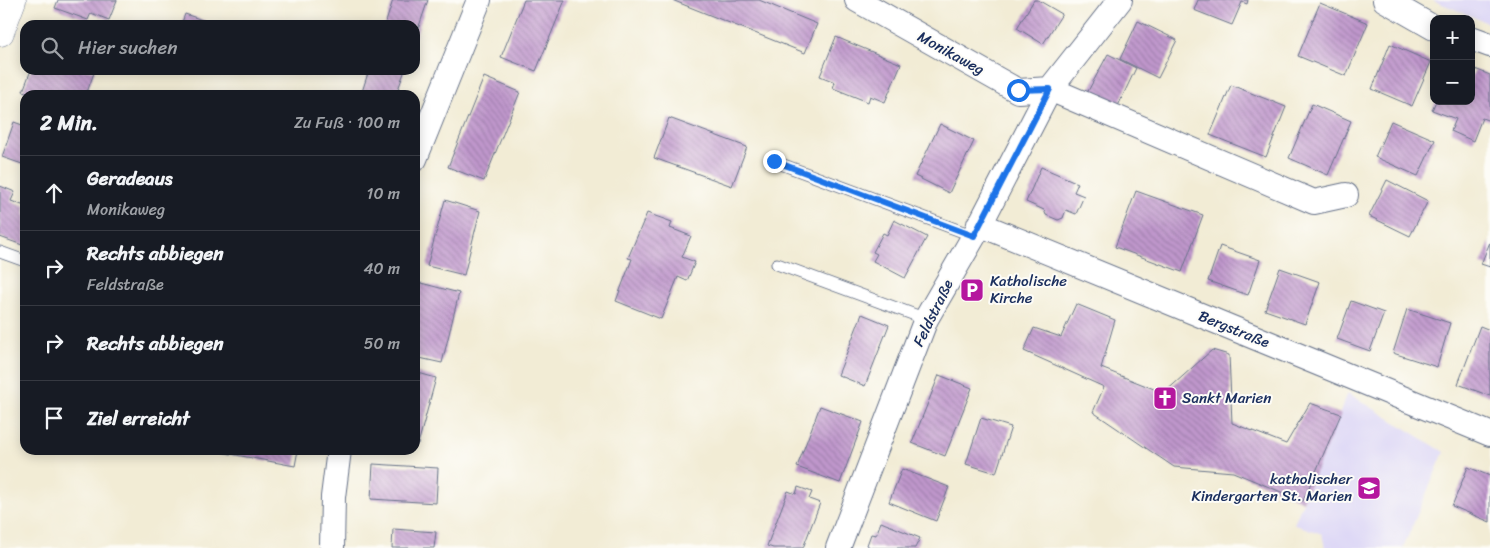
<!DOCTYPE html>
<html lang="de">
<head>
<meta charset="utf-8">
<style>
  :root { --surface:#171b24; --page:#20242c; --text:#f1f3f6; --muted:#9ea1a6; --line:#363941 }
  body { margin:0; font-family:Sriracha,sans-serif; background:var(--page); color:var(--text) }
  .controls { position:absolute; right:15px; top:15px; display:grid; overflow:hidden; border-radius:10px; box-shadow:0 2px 12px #0003 }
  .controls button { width:45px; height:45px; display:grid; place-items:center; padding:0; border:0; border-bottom:1px solid var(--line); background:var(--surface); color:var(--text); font:25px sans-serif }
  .stop { position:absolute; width:15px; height:15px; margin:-11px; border:4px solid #1a73e8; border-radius:50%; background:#fff }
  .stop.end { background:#1a73e8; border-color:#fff; box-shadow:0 1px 5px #0008 }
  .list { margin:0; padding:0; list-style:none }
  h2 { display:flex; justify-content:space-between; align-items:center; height:65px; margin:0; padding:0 20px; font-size:21px }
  h2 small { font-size:16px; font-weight:400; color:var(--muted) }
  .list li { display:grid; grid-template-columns:32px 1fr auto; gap:15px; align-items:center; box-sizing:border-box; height:75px; padding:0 20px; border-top:1px solid var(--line) }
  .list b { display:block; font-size:19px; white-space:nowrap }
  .list p { margin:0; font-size:16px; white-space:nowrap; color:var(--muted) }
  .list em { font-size:16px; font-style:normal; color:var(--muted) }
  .icon { flex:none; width:28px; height:28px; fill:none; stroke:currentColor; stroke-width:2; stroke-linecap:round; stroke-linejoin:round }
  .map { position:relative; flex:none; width:1490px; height:548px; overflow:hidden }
  .search { position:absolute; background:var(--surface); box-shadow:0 2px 12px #0003; left:20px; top:20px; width:400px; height:55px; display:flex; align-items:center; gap:12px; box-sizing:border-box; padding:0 18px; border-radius:15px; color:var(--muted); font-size:19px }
  .panel { position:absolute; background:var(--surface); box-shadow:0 2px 12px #0003; left:20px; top:90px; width:400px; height:365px; border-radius:15px }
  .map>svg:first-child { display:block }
  .built { fill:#dcd6f6 }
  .building { fill:url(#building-back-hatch) }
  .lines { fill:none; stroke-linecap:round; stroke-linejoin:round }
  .lane-casing { stroke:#667188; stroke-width:13 }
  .street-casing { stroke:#667188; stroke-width:26 }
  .secondary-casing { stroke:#667188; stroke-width:29 }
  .lane { stroke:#fff; stroke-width:11 }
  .street { stroke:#fff; stroke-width:24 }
  .secondary { stroke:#fff; stroke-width:28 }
  .route { stroke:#1a73e8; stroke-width:6 }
  .labels { text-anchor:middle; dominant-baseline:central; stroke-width:4; stroke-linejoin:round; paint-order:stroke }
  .street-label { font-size:15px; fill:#1b2f5e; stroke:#fdfcf7 }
  .poi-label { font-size:15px; fill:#1b2f5e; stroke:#fdfcf7; text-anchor:start }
</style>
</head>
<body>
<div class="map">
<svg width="1490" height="548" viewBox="0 0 1490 548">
  <defs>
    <pattern id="building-back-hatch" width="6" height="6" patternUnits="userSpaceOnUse" patternTransform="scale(1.25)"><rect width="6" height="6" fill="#c097cc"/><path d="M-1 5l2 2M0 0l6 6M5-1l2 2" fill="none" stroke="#9b7ca9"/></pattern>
  </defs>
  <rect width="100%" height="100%" fill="#fdfcf7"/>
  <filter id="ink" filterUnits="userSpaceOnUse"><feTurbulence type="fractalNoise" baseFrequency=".02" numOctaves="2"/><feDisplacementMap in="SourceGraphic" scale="10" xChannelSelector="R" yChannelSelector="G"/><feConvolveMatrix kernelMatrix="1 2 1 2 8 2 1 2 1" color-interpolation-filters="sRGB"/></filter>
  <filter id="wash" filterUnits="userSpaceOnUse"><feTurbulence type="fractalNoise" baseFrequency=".0096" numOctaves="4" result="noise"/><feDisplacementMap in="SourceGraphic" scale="20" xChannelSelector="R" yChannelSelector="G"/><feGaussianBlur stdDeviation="1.12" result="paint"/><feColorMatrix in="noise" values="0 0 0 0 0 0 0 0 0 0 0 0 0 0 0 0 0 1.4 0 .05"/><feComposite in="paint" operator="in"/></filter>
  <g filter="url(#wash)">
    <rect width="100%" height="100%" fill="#f2ecd5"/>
    <path class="built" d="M 1432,0 L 1490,0 L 1490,24 L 1442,4 Z
      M 1348,393 L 1444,452 L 1403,548 L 1325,548 L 1322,534 L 1294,524 Z"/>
    <g id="blocks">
      <path class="building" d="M 58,0 L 117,0 L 109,20 L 91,13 L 88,20 L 55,8 Z
        M 393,0 L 428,0 L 415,38 L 415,25 L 385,25 Z
        M 524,0 L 565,0 L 536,71 L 501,57 Z
        M 672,0 L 759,0 L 817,24 L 805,53 Z
        M 1034,0 L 1038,0 L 1062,14 L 1043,44 L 1017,28 Z
        M 1198,0 L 1248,0 L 1247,4 L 1242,2 L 1232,25 L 1194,10 Z
        M 1320,3 L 1368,23 L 1346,76 L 1298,56 Z
        M 185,14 L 217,25 L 181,25 Z
        M 1138,21 L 1177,40 L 1158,78 L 1120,59 Z
        M 836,37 L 901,64 L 885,102 L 870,96 L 868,102 L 833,88 L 835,82 L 820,76 Z
        M 1390,44 L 1431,62 L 1412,106 L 1372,89 Z
        M 1108,54 L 1136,68 L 1117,108 L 1087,93 Z
        M 1475,69 L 1490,75 L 1490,121 L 1482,118 L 1473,141 L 1451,131 L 1456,119 L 1432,110 L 1436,101 L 1471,101 L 1471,79 Z
        M 31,70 L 95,70 L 86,95 L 35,95 L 23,91 Z
        M 369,70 L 405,70 L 396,95 L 361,95 Z
        M 484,77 L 520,92 L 484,181 L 448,167 Z
        M 1231,85 L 1286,107 L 1266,157 L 1210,135 Z
        M 1312,104 L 1351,121 L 1328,175 L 1289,158 Z
        M 669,118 L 747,147 L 732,186 L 654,158 Z
        M 1391,121 L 1435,140 L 1418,176 L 1375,157 Z
        M 14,122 L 25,126 L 25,165 L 2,157 Z
        M 940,124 L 974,141 L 949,193 L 915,176 Z
        M 1041,167 L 1078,183 L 1074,192 L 1084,196 L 1076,214 L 1066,210 L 1063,218 L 1058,220 L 1046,215 L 1044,210 L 1026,202 Z
        M 1387,180 L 1428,201 L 1410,236 L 1369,216 Z
        M 0,186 L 15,192 L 11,201 L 25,206 L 25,246 L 0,237 Z
        M 1136,191 L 1203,215 L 1182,272 L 1115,247 Z
        M 445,200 L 480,211 L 464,275 L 427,266 Z
        M 647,213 L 672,222 L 670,228 L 691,236 L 682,257 L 695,262 L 687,281 L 678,277 L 661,319 L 616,301 L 632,259 L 628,258 Z
        M 894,220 L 927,237 L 905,278 L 873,261 L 877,254 L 873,252 L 883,233 L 887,235 Z
        M 1490,242 L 1490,267 L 1481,264 Z
        M 1220,246 L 1260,260 L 1248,295 L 1208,281 Z
        M 1280,268 L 1320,282 L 1305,324 L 1265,310 Z
        M 421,283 L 459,293 L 442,363 L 415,357 L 415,309 Z
        M 1351,301 L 1384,313 L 1370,351 L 1337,339 Z
        M 1076,304 L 1115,320 L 1101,368 L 1164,393 L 1212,350 L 1229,355 L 1232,423 L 1286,444 L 1310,403 L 1341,414 L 1303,501 L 1233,472 L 1174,467 L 1093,412 L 1104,387 L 1024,351 L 1034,328 L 1061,337 Z
        M 1407,309 L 1450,323 L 1437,367 L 1393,353 Z
        M 862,314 L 889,325 L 865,386 L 838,375 Z
        M 1480,326 L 1490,330 L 1490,396 L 1458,384 Z
        M 415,372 L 436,378 L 418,444 L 415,443 Z
        M 939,375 L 972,388 L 945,456 L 912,443 Z
        M 820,406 L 863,422 L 840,483 L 797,467 Z
        M 981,418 L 1011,427 L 996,473 L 966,464 Z
        M 209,450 L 298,450 L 295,466 Z
        M 373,464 L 438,468 L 436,503 L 371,499 Z
        M 1468,467 L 1490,476 L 1490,522 L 1452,506 Z
        M 902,469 L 949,487 L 936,521 L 889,502 Z
        M 798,487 L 812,492 L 809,499 L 820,503 L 803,548 L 773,548 L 767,546 L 788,491 L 796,494 Z
        M 881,522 L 920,538 L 915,548 L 871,548 L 867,545 L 871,534 L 876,535 Z
        M 393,529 L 436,532 L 434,548 L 392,548 Z"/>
    </g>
  </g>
  <g filter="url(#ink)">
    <use href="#blocks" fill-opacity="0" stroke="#667188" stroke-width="1"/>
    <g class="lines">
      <g class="lane-casing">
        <path id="lane" d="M 773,161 L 974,236
          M 0,252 L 25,261
          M 777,264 L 926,319"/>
      </g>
      <g class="street-casing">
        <path id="street" d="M 857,0 L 1018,91 L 1050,89 L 1314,202 L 1346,195
          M 1385,0 L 1434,28
          M 1471,38 L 1490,45
          M 415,159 L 479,0
          M 979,224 L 1490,434
          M 332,548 L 333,497 L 339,450
          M 838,548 L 926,319 L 974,236 L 1050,89 L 1120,0"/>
      </g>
      <g class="secondary-casing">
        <path id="secondary" d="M 0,32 L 12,0"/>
      </g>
      <use href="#lane" class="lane"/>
      <use href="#street" class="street"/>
      <use href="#secondary" class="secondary"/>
    </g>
  </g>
  <g class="lines" filter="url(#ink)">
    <path class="route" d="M 774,161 L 974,236 L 1050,89 L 1018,90"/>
  </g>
  <defs>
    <g id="parking-square" transform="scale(1.25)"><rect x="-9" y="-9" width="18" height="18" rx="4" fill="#b5179e" stroke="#fdfcf7"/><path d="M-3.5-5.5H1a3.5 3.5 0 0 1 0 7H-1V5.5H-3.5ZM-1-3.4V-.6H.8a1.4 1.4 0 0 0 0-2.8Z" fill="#fff"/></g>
    <g id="church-square" transform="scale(1.25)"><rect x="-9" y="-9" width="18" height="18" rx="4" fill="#b5179e" stroke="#fdfcf7"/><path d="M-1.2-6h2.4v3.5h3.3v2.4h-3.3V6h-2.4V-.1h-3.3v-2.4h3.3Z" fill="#fff"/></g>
    <g id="school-square" transform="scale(1.25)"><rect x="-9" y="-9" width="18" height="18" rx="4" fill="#b5179e" stroke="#fdfcf7"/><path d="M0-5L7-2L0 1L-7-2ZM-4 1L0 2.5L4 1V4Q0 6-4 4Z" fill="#fff"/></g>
  </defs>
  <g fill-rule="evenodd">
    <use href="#parking-square" x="972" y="290"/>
    <use href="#church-square" x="1165" y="398"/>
    <use href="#school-square" x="1369" y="488"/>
  </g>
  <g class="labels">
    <g class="street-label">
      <text transform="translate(951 53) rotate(29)">Monikaweg</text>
      <text transform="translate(933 313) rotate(-64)">Feldstraße</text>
      <text transform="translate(1234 329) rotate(22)">Bergstraße</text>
    </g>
    <g class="poi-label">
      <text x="990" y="281">Katholische<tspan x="990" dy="17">Kirche</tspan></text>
      <text x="1182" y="398">Sankt Marien</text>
      <text x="1352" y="479" text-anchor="end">katholischer<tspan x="1352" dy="17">Kindergarten St. Marien</tspan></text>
    </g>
  </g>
</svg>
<div class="controls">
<button>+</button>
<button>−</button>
</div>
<div class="stop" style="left:1018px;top:90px"></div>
<div class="stop end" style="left:774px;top:161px"></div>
<div class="search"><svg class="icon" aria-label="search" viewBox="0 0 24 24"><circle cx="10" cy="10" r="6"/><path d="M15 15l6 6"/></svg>Hier suchen</div>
<section class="panel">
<h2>2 Min.<small>Zu Fuß · 100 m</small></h2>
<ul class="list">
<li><svg class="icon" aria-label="ahead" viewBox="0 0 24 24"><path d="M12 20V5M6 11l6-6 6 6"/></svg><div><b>Geradeaus</b><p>Monikaweg</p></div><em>10 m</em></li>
<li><svg class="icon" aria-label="right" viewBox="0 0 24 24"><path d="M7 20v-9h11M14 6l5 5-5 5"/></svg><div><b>Rechts abbiegen</b><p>Feldstraße</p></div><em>40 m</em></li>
<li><svg class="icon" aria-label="right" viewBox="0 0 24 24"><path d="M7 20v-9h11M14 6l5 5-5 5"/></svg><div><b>Rechts abbiegen</b></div><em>50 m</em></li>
<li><svg class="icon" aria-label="arrive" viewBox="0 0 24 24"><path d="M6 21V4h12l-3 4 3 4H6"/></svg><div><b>Ziel erreicht</b></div></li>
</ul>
</section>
</div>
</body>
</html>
